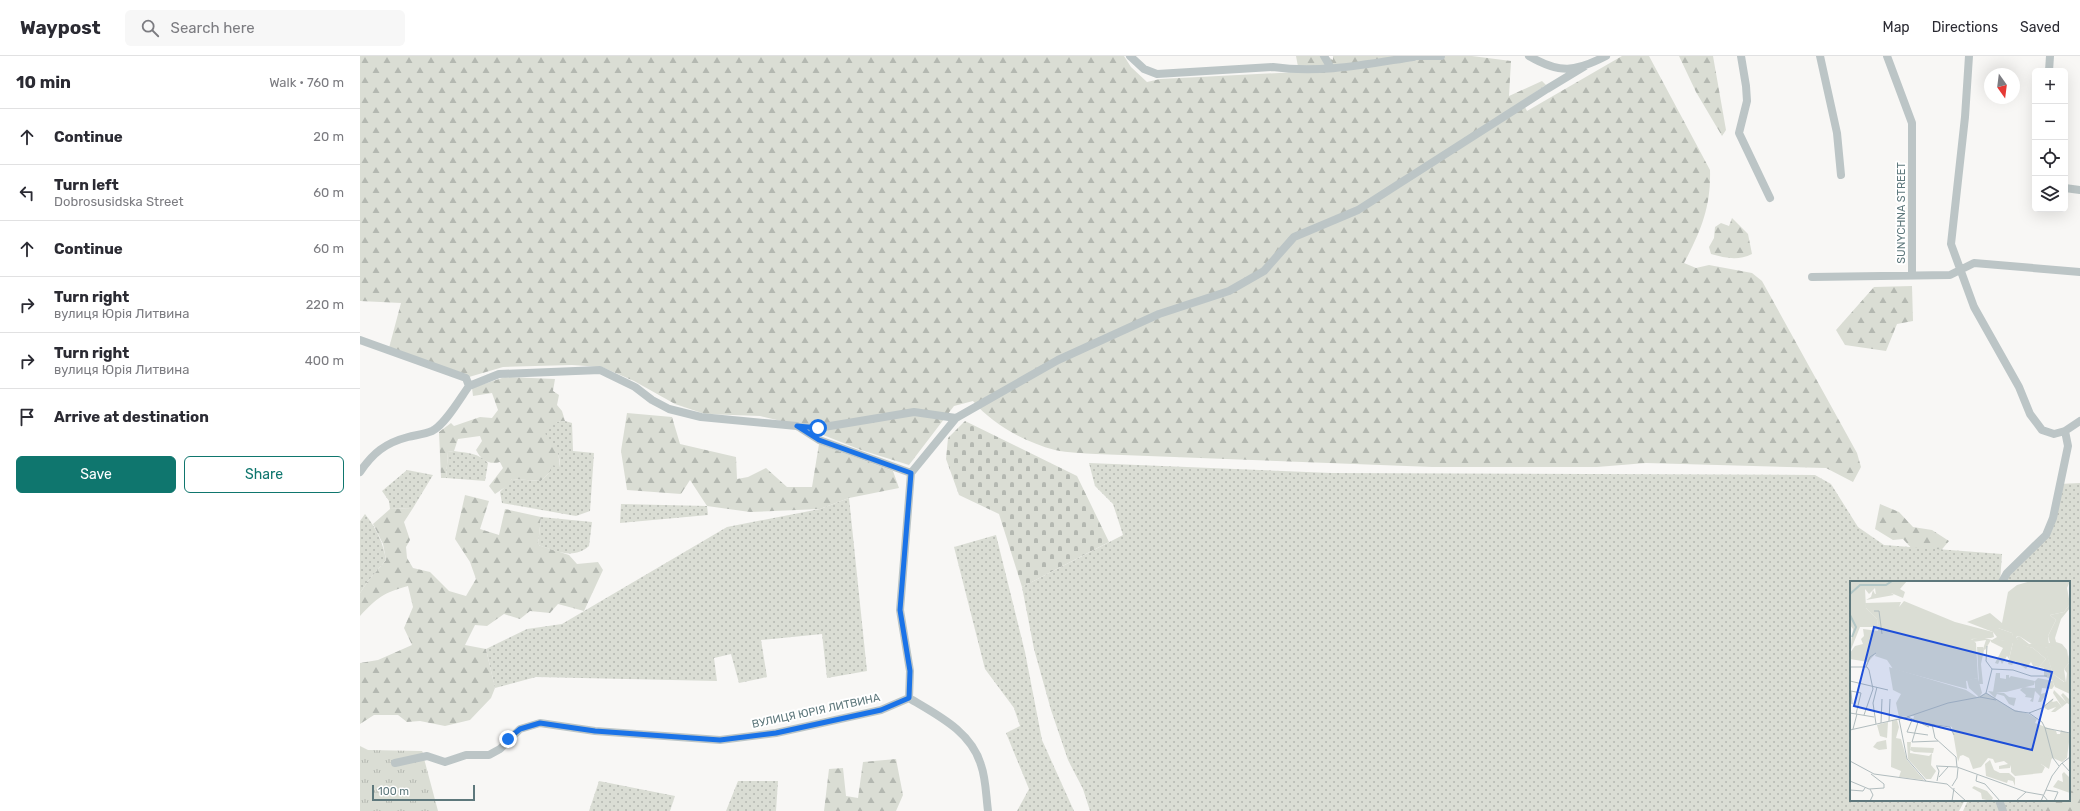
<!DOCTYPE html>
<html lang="en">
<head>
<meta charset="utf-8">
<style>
  :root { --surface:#fff; --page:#f7f7f7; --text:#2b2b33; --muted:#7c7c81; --line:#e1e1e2; --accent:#0f766e }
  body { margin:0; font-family:Rubik,sans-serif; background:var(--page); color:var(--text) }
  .controls { position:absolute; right:12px; top:12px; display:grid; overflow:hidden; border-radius:6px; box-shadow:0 4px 16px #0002 }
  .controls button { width:36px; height:36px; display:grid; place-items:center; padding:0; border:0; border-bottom:1px solid var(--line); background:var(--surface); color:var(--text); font:20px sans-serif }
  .compass { position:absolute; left:1624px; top:12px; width:36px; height:36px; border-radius:50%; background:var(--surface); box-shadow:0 4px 16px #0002; rotate:166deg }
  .scale { position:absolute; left:12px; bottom:10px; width:103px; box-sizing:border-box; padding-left:4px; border:2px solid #5e787c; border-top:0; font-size:11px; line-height:14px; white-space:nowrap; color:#5e787c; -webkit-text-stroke:3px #fff; paint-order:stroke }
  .stop { position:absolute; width:12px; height:12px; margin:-9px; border:3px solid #1a73e8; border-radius:50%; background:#fff }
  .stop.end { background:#1a73e8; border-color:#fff; box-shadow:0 1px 4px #0008 }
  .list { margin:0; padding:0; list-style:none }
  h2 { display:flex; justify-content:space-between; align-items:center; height:52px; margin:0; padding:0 16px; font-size:17px }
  h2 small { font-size:13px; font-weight:400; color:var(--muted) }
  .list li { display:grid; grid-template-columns:26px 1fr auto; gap:12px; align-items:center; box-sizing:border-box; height:56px; padding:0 16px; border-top:1px solid var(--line) }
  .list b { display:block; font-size:15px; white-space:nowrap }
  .list p { margin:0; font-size:13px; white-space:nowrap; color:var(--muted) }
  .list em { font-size:13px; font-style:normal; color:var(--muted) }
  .actions { display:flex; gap:8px; padding:12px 16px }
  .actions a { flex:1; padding:9px 0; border:1px solid var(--accent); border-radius:6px; text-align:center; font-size:14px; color:var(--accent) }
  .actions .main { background:var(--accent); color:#fff }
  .icon { flex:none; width:22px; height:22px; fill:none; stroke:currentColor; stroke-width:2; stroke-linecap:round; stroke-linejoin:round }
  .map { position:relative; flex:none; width:1720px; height:755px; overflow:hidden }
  header { display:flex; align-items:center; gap:24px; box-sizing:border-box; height:56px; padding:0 20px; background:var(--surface); border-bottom:1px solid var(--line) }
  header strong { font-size:19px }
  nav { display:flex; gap:22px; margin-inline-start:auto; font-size:14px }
  .search { width:280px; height:36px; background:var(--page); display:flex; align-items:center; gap:10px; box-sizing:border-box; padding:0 14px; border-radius:6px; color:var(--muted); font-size:15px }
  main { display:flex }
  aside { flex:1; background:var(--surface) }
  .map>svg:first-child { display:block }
  .grass { fill:url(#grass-tufts) }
  .forest { fill:url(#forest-firs) }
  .cemetery { fill:url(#cemetery-stones) }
  .park { fill:url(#park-dots) }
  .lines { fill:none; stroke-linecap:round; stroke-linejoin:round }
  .minor { stroke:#bcc5c6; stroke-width:8 }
  .route { stroke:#1a73e8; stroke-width:5 }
  .labels { text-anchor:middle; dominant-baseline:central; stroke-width:4; stroke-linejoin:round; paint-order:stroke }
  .street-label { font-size:11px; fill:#5e787c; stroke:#fff }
  .inset-river { fill:none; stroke:#b4c8c7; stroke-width:2 }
  .inset-road { fill:none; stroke:#b1bcbe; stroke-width:1 }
  .view { fill:#1d4ed8; fill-opacity:0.15; stroke:#1d4ed8; stroke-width:2 }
  .inset-edge { fill:none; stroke:#5e787c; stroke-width:2 }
</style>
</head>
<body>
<header>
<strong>Waypost</strong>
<div class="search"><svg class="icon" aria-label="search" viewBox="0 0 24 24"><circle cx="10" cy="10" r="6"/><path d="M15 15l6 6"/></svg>Search here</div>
<nav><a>Map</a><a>Directions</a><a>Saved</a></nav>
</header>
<main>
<aside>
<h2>10 min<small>Walk · 760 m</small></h2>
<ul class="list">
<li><svg class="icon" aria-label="ahead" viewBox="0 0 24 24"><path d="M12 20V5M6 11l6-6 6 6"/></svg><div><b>Continue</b></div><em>20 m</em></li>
<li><svg class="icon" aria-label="left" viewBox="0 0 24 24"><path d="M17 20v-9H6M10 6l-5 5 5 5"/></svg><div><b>Turn left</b><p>Dobrosusidska Street</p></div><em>60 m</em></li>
<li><svg class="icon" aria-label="ahead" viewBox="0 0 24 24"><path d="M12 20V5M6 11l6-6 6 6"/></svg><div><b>Continue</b></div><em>60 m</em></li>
<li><svg class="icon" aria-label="right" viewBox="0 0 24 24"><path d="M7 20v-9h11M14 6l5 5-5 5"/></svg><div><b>Turn right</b><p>вулиця Юрія Литвина</p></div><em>220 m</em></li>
<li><svg class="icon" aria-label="right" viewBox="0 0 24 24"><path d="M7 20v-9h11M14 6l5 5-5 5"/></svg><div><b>Turn right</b><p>вулиця Юрія Литвина</p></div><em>400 m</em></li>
<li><svg class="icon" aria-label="arrive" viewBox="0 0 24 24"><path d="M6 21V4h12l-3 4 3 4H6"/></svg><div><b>Arrive at destination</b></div></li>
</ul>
<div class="actions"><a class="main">Save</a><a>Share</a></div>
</aside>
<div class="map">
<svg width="1720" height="755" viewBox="0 0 1720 755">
  <defs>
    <pattern id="grass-tufts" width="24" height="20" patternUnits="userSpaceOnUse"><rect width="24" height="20" fill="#daddd4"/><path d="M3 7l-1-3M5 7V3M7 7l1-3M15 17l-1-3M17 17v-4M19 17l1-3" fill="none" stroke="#b4b8b1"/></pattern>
    <pattern id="forest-firs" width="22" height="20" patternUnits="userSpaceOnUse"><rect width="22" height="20" fill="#daddd4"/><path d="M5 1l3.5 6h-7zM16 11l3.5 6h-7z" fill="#b4b8b1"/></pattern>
    <pattern id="cemetery-stones" width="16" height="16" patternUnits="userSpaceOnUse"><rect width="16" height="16" fill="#daddd4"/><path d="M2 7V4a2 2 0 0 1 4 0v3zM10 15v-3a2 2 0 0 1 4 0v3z" fill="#b4b8b1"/></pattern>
    <pattern id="park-dots" width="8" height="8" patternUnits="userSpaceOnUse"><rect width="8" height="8" fill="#daddd4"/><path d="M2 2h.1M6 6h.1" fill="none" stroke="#b4b8b1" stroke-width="1.8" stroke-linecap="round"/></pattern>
  </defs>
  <rect width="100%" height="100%" fill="#f8f7f5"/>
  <path class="grass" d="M 0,690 L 8,694 L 62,695 L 78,755 L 0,755 Z"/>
  <path class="forest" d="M 0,0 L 764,0 L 771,11 L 787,26 L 800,23 L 939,16 L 936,0 L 967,0 L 973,4 L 973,0 L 1112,0 L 1151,5 L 1149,40 L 1182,25 L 1186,29 L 1162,45 L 1167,55 L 1262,0 L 1289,0 L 1350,114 C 1351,151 1341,175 1324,207 L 1336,212 L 1349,209 L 1392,217 L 1402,225 L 1497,397 L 1501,411 L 1493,426 L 1466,412 L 1286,407 L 1237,411 L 1072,411 L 736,398 C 723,397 708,397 695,394 C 665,386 633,369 613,345 L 594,350 L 549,409 L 501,394 L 438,369 L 400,360 L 345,358 L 315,348 L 274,325 L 242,311 L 212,309 L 143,311 L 109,321 L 29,292 L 41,247 L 0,245 Z
    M 1319,0 L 1353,0 L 1366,74 L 1362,80 L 1336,36 Z
    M 1372,162 L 1388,178 L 1392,198 C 1378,205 1365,202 1351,198 L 1349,191 L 1354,182 L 1355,171 L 1361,167 L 1369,170 Z
    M 1552,230 L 1553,265 L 1537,268 L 1526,295 L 1485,289 L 1476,274 L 1514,231 Z
    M 145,321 L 195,323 L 193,335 L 199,339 L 197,349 L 202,355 L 205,365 L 197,366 L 187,381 L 198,394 L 200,412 L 190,416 L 181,425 L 152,423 L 147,430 L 135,438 L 129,430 L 143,412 L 140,406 C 129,409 121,404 116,394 L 122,385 L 120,380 L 98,383 L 94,395 L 88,396 L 86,422 L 81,422 L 79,376 L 91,367 L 94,370 L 120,361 L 132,362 L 138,354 L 132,337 L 113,340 L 112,332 Z
    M 267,357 L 312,361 L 320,388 L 376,401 L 377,423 L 388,421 L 406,412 L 427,431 L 452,431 L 459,388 L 533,415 L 539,432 L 489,442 L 460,453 L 390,456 L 347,450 L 330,424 L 321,438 L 267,434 L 261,395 Z
    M 105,439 L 129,445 L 120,473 L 139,479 L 145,453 L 181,461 L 178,489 L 209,499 L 217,508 L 238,506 L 243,514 L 224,555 L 198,548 L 190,557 L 170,555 L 160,563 L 144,558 L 127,570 L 115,569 L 105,589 L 126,593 L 135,632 L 131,642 L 110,664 L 85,670 L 60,665 L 47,666 L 38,659 L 14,659 L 0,668 L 0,607 L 18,604 L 52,589 L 44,572 L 53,551 L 48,530 C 23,537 18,541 0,560 L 0,537 L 8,525 L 26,504 L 23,488 L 13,468 L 30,453 L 53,452 L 44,466 L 50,484 L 46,491 L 47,502 L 53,512 L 70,516 L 89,535 L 106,540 L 116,523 L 110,506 L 95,483 Z
    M 1520,448 L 1539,456 L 1553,471 L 1572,474 L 1589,485 L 1578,498 L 1554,495 L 1543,483 L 1533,484 L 1515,473 Z
    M 536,703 L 543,739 L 536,755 L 464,755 L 469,713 L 483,712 L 486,740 L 498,742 L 503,706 Z
    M 1720,726 L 1720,755 L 1671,755 L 1668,744 L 1709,744 L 1709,729 Z"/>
  <path class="cemetery" d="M 605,365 L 717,420 L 749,486 L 662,531 L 639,458 L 599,439 L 586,403 L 588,382 Z"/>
  <path class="park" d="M 205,365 L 212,367 L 213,395 L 234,397 L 230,455 L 216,460 L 142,447 L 140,436 L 152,423 L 181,425 L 190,416 L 192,409 L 200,411 C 200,388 189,392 185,376 L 197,366 Z
    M 94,395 C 107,397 119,397 128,407 L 125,425 L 86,422 L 88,396 Z
    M 729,407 L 971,417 L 1455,419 L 1471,428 L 1498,471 L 1524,489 L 1642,498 L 1640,526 L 1491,526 L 1491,744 L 1605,744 L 1599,755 L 730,755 L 723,733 L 708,704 L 691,654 L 674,593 L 662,531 L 763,479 L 753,448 L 735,430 Z
    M 47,414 L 73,419 L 53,452 L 30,453 L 29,445 L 22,435 Z
    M 1720,427 L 1720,734 L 1709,735 L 1709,526 L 1643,526 L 1687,480 L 1699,428 Z
    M 489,442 L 507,615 L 467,622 L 462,578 L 401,584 L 407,621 L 379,627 L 371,598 L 354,602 L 357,625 L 176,621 L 135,632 L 126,593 L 167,573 L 202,568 L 367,471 L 460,453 Z
    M 261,448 L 347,450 L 348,459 L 260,467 Z
    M 5,458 C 16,472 23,486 26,504 L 8,525 L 0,537 L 0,465 Z
    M 181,461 L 232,466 L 229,490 C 213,504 196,495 178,489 Z
    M 636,479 L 665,596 L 682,684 L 714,755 L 657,755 L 669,733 L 646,677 L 660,670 L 654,652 L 625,613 L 594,491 Z
    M 239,725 L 315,740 L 310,755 L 229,755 Z
    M 378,725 L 418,725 L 416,755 L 366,755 Z
    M 1608,744 L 1679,744 L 1683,755 L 1603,755 Z"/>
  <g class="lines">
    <path class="minor" d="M 770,0 L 784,13 L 797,18 L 913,11 C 960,18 1007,8 1053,1
      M 964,0 L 971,12
      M 1053,0 L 1081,0
      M 1169,0 C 1200,18 1215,16 1246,0
      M 1381,0 L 1386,30 L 1387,45 L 1379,77 L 1410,142
      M 1460,0 L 1477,77 L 1481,119
      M 1527,0 L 1552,67 L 1552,219
      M 1609,0 L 1605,61 L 1591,188 L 1614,251 L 1659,331 L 1670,358 L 1682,374 L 1694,378 L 1705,375 L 1720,365
      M 1689,15 L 1690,0
      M 1705,132 L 1720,134
      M 1452,221 L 1590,219 L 1614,207 L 1720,216
      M 0,284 L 106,322 L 109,330 L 139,318 L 240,314 L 275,331 L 292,344 L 309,353 L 341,361 L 437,370 L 459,384 L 551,417
      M 439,371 L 458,372 L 554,356 L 596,362
      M 0,416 C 13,397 25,387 48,381 C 56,379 65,378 72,375 C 85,369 101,341 109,330
      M 551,417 L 596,362 L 698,304 L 799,258 L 869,235 L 904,215 L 934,181 L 998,154 L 1187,33 L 1225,10
      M 1642,526 L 1647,517 L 1686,479 L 1693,462 L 1708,390 L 1705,375
      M 549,642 C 577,659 611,675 621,709 C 626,723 626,740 628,755
      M 35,707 L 67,700 L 85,706 L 106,699 L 129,699 L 140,693 L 160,673 L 180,667 L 235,675 L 360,684 L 416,677 L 521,654 L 549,642 L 550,615 L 540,554 L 551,417
      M 1639,744 L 1643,755"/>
  </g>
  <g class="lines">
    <path class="route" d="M 148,683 L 160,673 L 180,667 L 235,675 L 360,684 L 416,677 L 521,654 L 549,642 L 550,615 L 540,554 L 551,417 L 459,384 L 437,370 L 458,372"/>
  </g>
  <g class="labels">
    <g class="street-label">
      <text transform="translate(1541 157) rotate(-90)">SUNYCHNA STREET</text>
      <text transform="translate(456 655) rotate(-12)">ВУЛИЦЯ ЮРІЯ ЛИТВИНА</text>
    </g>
  </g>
  <g transform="translate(1490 525)">
    <rect width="220" height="220" fill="#f8f7f5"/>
    <path d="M 0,0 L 57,0 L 50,8 L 55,11 L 53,17 L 41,12 L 26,14 L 25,7 L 19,13 L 15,8 L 16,27 L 27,38 L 28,46 L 10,46 L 0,71 L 3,48 L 0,44 ZM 220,23 L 220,27 L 211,38 L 205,57 L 206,61 L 212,63 L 195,67 L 203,93 L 214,101 L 216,101 L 217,92 L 214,88 L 219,82 L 217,69 L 220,82 L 220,113 L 205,106 L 202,99 L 194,95 L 194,87 L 189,86 L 196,78 L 183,67 L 150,59 L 148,47 L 162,52 L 164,58 L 168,59 L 166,57 L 169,55 L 179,63 L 200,62 L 198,55 L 206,39 L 200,34 L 214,31 Z" fill="#daddd4"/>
    <path d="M 181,0 L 220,0 L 217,7 L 220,23 L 214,31 L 200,34 L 206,39 L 198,55 L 199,64 L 188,65 L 185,63 L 185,65 L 169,55 L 166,56 L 168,59 L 163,59 L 162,52 L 148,47 L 155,54 L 151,59 L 163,61 L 159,78 L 157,75 L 152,83 L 150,79 L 148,83 L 145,82 L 153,67 L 141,61 L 141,59 L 135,69 L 133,68 L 136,59 L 123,61 L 120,59 L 131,56 L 142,59 L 147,56 L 143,51 L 117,41 L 140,32 L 152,42 L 158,11 L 167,4 ZM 23,9 L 25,13 L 34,12 L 37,9 L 44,14 L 16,19 L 21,16 ZM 208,63 L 212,63 L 217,69 L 219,82 L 214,88 L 216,102 L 203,93 L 195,69 L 194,67 ZM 39,86 L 116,109 L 127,116 L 136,112 L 162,128 L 179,133 L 187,138 L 185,142 L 206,150 L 207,153 L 210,153 L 211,149 L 220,153 L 217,177 L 212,181 L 203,177 L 191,183 L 195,186 L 192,192 L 165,195 L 161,191 L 161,184 L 160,187 L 149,188 L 149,185 L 158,183 L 154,180 L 145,182 L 143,178 L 138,177 L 131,186 L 123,188 L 119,177 L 113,174 L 110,175 L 108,181 L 102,146 L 85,143 L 81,146 L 63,139 L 64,135 L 49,136 L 46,122 L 51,113 L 43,109 ZM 188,97 L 203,100 L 204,105 L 202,108 L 192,107 L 191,113 L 198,111 L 191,121 L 188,121 L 190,115 L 185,110 L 183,121 L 180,120 L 182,117 L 175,116 L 176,114 L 170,109 L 173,106 L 185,107 L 185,100 ZM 138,110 L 154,112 L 159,116 L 166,117 L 164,125 L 159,123 L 154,115 L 147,113 L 145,117 ZM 204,117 L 202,121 L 207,120 L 212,126 L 205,131 L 201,131 L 206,126 L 198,129 L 193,126 ZM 47,139 L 49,146 L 46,157 L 51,158 L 57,179 L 74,199 L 49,196 L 51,190 L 41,186 L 42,140 ZM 38,141 L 37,157 L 30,155 L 27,144 ZM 36,159 L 37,168 L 29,169 L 23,166 L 27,161 ZM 57,161 L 61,161 L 60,172 L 79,175 L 82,172 L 81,184 L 86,190 L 81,198 L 76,198 L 58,178 ZM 140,179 L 144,189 L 150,192 L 159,192 L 165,197 L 165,205 L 163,200 L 158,199 L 157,202 L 136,195 L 135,183 Z" fill="#daddd4"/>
    <path d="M 128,97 L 132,112 L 129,116 L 119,107 L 117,99 ZM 196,174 L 202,176 L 199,188 L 191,183 L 192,175 Z" fill="#daddd4"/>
    <path d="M 54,20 L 105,41 L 143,51 L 144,56 L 141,57 L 121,58 L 126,62 L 128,97 L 116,100 L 117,108 L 43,88 L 37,79 L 25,75 L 26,72 L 18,81 L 0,78 L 0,72 L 5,65 L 13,63 L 11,58 L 14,55 L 13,48 L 28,50 L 27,38 L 16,27 L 15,22 L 51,21 L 49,26 ZM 163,61 L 183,67 L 196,78 L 189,86 L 183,85 L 181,81 L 176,88 L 165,80 L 162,84 L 158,83 ZM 127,66 L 133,66 L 134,69 L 131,83 L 133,103 L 129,103 ZM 146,92 L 150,92 L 150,97 L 156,98 L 156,94 L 159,94 L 159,97 L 161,95 L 185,100 L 184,104 L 156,111 L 143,111 ZM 204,109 L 216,121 L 211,114 L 213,112 L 220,119 L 220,124 L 217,122 L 212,126 L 203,112 ZM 61,166 L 84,167 L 83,172 L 64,171 L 60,169 ZM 214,191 L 220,197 L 220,212 L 203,206 L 208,199 L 213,201 L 212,193 ZM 124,205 L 137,210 L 143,217 L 141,220 L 132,218 L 131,212 L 122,207 Z" fill="#daddd4"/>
    <path class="inset-river" d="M 0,13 L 10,4 L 36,4 L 42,0M 0,34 L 6,46 L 2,56"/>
    <path class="inset-road" d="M 24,30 L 29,30 L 32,53M 137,65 L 136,80 L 142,88M 0,86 L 17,86 L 19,89 L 23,108 L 14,134M 16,86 L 20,76 L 26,72M 0,100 L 38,109M 136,112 L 165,130 L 179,132 L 192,141 L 195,147 L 220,152M 136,112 L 142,88 L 163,89 L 181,95 L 197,95M 130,116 L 146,119M 2,123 L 1,110 L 11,112 L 6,133M 0,132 L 24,136M 179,132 L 192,127 L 203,118M 57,136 L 98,122 L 130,116 L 136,112M 62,139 L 57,151 L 78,154M 39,140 L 40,118M 68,141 L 62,161 L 88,160M 31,142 L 32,118M 73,142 L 100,146 L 104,154M 26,143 L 23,122 L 27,106M 82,143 L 85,157 L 106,176 L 107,186M 195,147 L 203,177 L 209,185M 3,148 L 7,133M 0,149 L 49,138M 0,180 L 24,193 L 97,203 L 116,220M 212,182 L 220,191M 86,185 L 107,186 L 176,211 L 193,214 L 198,220M 87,186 L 89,190 L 87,200M 127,194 L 126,200 L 135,203 L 150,220M 89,196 L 98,186M 0,200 L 19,208 L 34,207 L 34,203 L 21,193M 76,200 L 57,178 L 49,138 L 58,136 L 79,146M 102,205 L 107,197 L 108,187M 0,209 L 13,210 L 15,207M 196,209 L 208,211 L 204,220M 20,220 L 23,214 L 20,208M 102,220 L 104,207M 166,220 L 176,211M 191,220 L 202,195 L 211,183 L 220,176"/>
    <path class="view" d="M 24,46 L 202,91 L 182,169 L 4,125 Z"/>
    <rect width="220" height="220" class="inset-edge"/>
  </g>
</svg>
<div class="controls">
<button>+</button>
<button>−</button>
<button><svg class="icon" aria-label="locate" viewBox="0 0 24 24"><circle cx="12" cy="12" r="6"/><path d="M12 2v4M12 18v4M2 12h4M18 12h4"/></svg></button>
<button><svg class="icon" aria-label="layers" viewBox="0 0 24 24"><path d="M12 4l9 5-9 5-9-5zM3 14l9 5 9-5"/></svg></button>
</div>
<svg class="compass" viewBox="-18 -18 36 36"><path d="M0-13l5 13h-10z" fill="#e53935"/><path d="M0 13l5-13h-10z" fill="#7c7c81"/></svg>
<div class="scale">100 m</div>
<div class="stop" style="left:458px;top:372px"></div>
<div class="stop end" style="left:148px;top:683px"></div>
</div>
</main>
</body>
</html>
